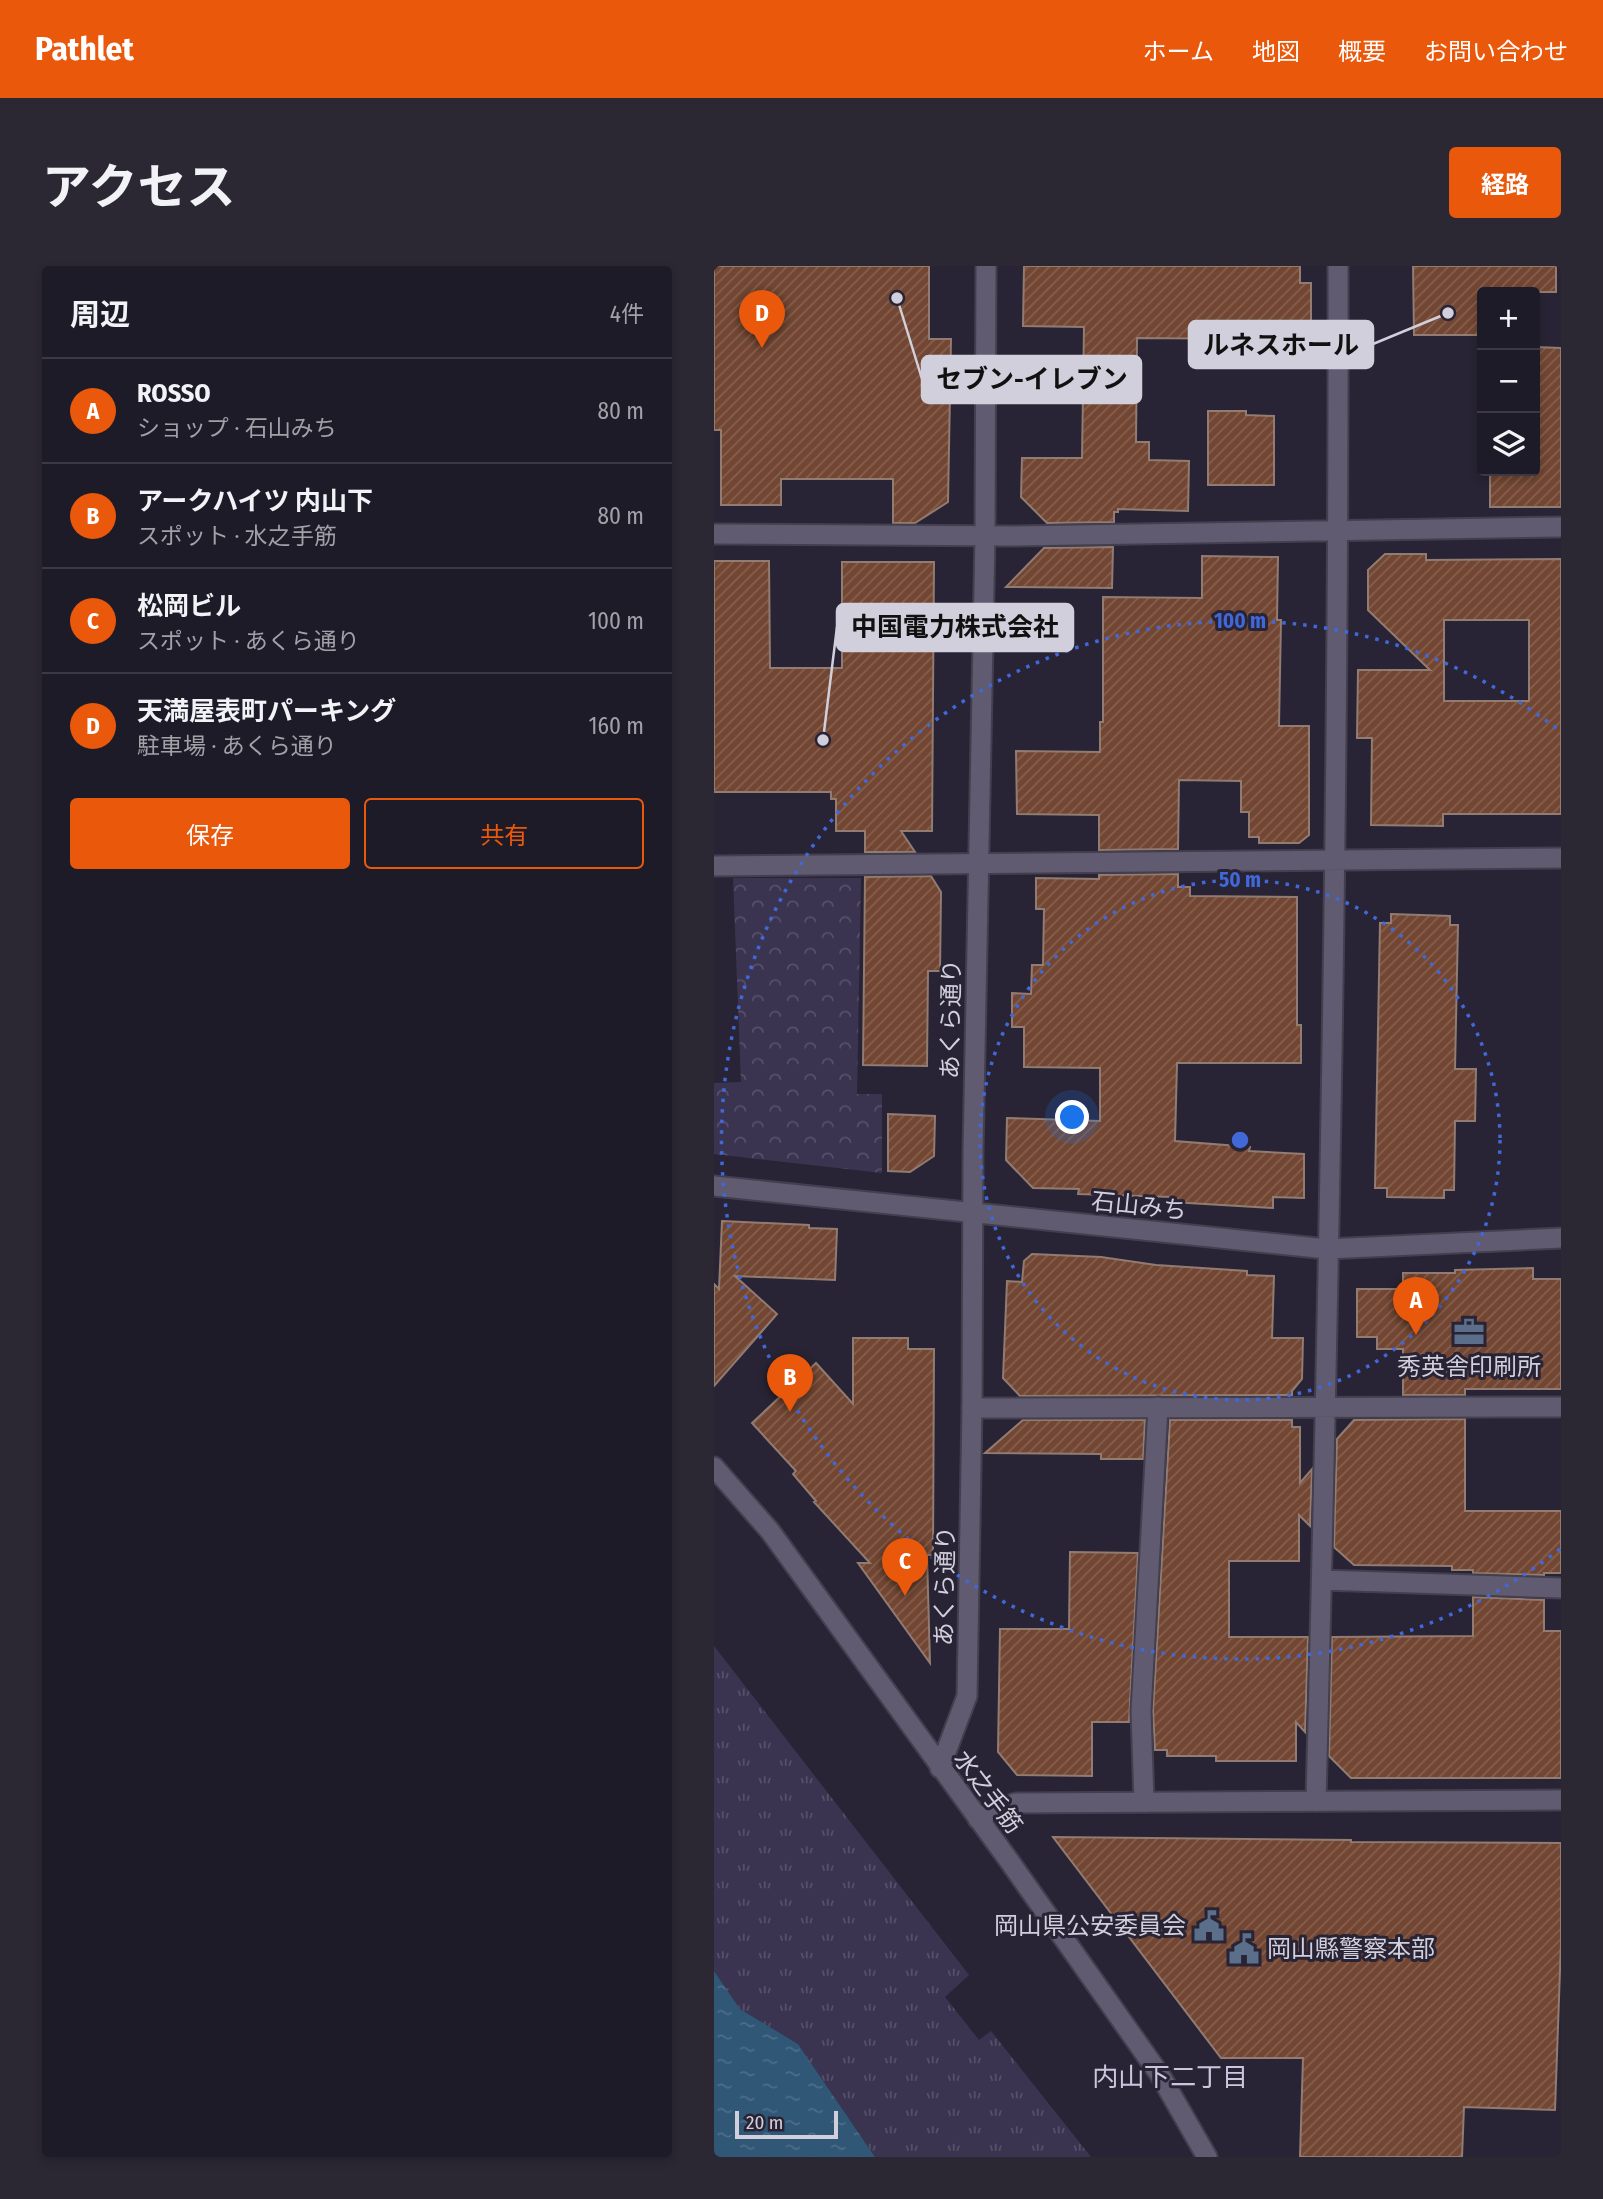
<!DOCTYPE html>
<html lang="ja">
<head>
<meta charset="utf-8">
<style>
  :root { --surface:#1e1b28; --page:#2b2834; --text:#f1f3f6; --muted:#a1a1a8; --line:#3c3945; --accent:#ea580c }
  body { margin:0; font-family:"Fira Sans Condensed","Noto Sans JP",sans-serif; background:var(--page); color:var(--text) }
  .controls { position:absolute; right:21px; top:21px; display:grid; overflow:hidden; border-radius:7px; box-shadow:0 4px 10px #0003 }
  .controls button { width:63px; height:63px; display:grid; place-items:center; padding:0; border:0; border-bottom:2px solid var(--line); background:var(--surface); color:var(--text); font:35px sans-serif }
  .scale { position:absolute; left:21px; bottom:18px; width:103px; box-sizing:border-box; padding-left:7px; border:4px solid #d1cfdb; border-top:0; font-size:19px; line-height:24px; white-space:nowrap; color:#d1cfdb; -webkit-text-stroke:5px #282435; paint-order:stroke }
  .you { position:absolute; left:359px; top:852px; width:24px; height:24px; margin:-18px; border:5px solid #fff; border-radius:50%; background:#1a73e8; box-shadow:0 0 0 10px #1a73e833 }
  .badge { display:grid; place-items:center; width:46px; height:46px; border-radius:50%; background:var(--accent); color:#fff; font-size:23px; font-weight:700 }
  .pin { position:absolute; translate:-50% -58px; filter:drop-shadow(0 2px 4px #0008) }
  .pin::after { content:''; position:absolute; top:37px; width:24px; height:21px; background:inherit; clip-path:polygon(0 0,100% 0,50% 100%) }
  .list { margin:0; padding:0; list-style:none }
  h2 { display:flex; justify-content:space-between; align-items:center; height:91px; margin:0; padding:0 28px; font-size:30px }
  h2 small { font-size:23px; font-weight:400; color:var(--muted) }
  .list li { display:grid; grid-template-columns:46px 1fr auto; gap:21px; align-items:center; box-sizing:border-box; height:105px; padding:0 28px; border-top:2px solid var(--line) }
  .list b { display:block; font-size:26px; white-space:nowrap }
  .list p { margin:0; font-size:23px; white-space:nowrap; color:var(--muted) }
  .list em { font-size:23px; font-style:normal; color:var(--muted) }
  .actions { display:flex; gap:14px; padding:21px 28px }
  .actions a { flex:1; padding:16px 0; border:2px solid var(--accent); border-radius:7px; text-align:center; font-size:24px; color:var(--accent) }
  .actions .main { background:var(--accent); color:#fff }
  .icon { flex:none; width:38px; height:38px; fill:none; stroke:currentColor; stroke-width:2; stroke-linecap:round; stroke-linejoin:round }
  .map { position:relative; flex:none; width:847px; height:1891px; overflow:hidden; border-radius:7px }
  header { display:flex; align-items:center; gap:42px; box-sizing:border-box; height:98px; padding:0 35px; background:var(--accent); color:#fff }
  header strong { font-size:33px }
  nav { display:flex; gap:38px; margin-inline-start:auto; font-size:24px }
  .intro { display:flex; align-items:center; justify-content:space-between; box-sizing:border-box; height:168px; padding:0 42px }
  h1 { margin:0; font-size:49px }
  .button { padding:18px 32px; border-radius:7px; background:var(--accent); color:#fff; font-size:24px; font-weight:700 }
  main { display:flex; gap:42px; padding:0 42px }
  aside { flex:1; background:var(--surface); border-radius:7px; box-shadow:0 4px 10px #0003 }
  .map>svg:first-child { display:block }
  .grass { fill:url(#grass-tufts) }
  .forest { fill:url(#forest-crowns) }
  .water { fill:url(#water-ripples) }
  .building { fill:url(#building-hatch); stroke:#927b71; stroke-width:2; fill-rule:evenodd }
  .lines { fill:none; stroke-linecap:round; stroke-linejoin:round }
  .minor-casing { stroke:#433f4e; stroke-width:23 }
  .tertiary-casing { stroke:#433f4e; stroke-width:23 }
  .minor { stroke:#605b70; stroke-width:19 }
  .tertiary { stroke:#605b70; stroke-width:19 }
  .ring { fill:none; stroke:#4168d9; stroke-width:3.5; stroke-dasharray:3.5 7 }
  .labels { text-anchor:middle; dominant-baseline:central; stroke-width:6; stroke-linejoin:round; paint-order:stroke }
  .street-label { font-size:24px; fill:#d1cfdb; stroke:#282435 }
  .poi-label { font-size:24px; fill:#d1cfdb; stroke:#282435 }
  .neighbourhood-label { font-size:26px; fill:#cbc6dd; stroke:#282435 }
  .centre { fill:#4168d9; stroke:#282435; stroke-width:3.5 }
  .ring-label { font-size:21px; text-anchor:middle; font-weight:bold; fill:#4168d9; stroke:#282435; stroke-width:6; stroke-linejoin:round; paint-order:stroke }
  .leader { fill:none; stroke:#d1cfdb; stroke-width:2.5 }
  .callout-dot { fill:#d1cfdb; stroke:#282435; stroke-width:2.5 }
  .callout { fill:#d1cfdb; stroke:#d1cfdb; stroke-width:2.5 }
  .callout-label { font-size:26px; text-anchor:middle; font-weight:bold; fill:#111 }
</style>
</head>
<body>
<header>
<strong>Pathlet</strong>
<nav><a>ホーム</a><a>地図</a><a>概要</a><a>お問い合わせ</a></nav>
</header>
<div class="intro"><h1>アクセス</h1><a class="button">経路</a></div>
<main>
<aside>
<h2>周辺<small>4件</small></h2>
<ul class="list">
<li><span class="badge">A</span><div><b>ROSSO</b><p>ショップ · 石山みち</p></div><em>80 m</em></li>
<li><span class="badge">B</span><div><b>アークハイツ 内山下</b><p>スポット · 水之手筋</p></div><em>80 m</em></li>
<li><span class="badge">C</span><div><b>松岡ビル</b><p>スポット · あくら通り</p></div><em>100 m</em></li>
<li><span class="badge">D</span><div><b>天満屋表町パーキング</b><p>駐車場 · あくら通り</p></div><em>160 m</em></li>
</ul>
<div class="actions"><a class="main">保存</a><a>共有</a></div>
</aside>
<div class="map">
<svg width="847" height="1891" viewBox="0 0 847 1891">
  <defs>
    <pattern id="grass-tufts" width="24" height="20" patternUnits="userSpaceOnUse" patternTransform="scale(1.75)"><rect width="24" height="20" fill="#3b3451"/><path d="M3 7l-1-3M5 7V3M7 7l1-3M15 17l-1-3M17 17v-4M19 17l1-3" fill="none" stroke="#565069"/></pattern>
    <pattern id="forest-crowns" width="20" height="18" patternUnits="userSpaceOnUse" patternTransform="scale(1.75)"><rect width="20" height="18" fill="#3b3451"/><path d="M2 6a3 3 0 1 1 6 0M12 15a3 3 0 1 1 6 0" fill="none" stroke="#565069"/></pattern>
    <pattern id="water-ripples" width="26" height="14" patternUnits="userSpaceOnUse" patternTransform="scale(1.75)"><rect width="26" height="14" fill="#305776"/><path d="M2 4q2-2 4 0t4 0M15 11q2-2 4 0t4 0" fill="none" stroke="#4d6e89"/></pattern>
    <pattern id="building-hatch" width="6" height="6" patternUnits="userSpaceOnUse" patternTransform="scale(1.75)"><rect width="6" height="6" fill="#724632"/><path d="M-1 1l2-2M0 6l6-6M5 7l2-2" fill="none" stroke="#85604f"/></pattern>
  </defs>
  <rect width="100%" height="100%" fill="#282435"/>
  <path class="grass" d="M 0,1380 L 255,1709 L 231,1731 L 265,1774 L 277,1765 L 377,1891 L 161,1891 L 84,1778 L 26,1743 L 0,1705 Z"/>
  <path class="forest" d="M 19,612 L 147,612 L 143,828 L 168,828 L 168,907 L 0,888 L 0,817 L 27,816 Z"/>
  <path class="water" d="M 0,1705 L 26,1743 L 84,1778 L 161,1891 L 0,1891 Z"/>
  <path class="building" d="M 0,0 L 215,0 L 215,73 L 237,73 L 234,236 L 201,257 L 179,257 L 179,213 L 67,213 L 67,239 L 7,239 L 7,164 L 0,164 Z
    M 310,0 L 586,0 L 586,17 L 597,17 L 597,58 L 556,58 L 556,64 L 542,64 L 542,73 L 423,72 L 422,176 L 435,176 L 435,194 L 475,195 L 474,245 L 404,243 L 404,246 L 400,246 L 400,256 L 333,257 L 307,231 L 308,192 L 368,192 L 370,61 L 309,60 Z
    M 699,0 L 842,0 L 842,26 L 768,26 L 768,69 L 700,69 Z
    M 821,81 L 847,82 L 847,241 L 776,241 L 776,205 L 821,205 Z
    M 494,145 L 532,145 L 532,149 L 560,150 L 560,219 L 494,219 Z
    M 399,281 L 398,322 L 292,321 L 330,282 Z
    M 671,288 L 712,288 L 712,294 L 847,293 L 847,548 L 729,548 L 729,560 L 657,559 L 658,472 L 643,472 L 644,404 L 716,404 L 654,344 L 654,304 ZM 730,354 L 815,354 L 815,435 L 730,435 Z
    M 488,290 L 564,291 L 563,354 L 567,354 L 565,460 L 595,460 L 595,569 L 585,577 L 545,577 L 545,571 L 535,571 L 535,546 L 527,546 L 527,515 L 465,514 L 464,583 L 385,584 L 385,549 L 303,548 L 302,485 L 386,486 L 386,456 L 389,456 L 389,331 L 488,332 Z
    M 0,295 L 55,295 L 56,402 L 128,402 L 128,296 L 220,296 L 218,565 L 187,565 L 201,586 L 151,586 L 151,565 L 122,565 L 122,533 L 117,533 L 117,526 L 0,526 Z
    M 464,608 L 464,621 L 476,621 L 476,630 L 583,631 L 583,759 L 587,759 L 587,797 L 463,797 L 461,875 L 536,881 L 535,885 L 590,888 L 590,932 L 559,931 L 559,942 L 458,936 L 458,931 L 364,928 L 365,923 L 319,922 L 292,894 L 293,852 L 386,855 L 386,802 L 310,801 L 310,761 L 298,761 L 298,727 L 317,728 L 318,699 L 329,699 L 330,643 L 322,643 L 322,612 L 385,613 L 385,609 Z
    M 217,610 L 227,626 L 226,705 L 214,705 L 213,800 L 149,799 L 151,611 Z
    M 677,648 L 736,650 L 736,659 L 744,659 L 741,803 L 762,803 L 761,855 L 741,855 L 740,924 L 730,924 L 730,932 L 673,931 L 673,922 L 661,922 L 666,657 L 677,657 Z
    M 174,848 L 221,850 L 220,890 L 196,906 L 174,905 Z
    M 8,955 L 95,959 L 95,962 L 123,963 L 121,1014 L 21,1010 L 63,1048 L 0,1120 L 0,1018 L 5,1023 Z
    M 318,988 L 387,991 L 442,999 L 533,1005 L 533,1009 L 560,1010 L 558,1072 L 589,1072 L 588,1113 L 578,1125 L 578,1129 L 306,1130 L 289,1112 L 293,1015 L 308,1016 L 310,995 Z
    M 819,1002 L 819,1013 L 847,1013 L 847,1123 L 751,1123 L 751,1129 L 689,1129 L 689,1083 L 663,1083 L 663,1071 L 643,1071 L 643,1023 L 689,1023 L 689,1007 L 741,1007 L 741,1004 Z
    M 139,1072 L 194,1072 L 194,1083 L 220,1083 L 219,1289 L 213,1289 L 216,1397 L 144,1297 L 156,1297 L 100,1236 L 102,1235 L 79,1208 L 82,1205 L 38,1157 L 102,1097 L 139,1138 Z
    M 751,1153 L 751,1245 L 847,1245 L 847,1307 L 830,1307 L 830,1309 L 759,1307 L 759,1304 L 738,1304 L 738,1300 L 640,1299 L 620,1281 L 623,1173 L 640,1154 Z
    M 309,1154 L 431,1154 L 429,1193 L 387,1193 L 387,1188 L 271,1187 Z
    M 456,1154 L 578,1154 L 578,1161 L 586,1161 L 586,1217 L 598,1203 L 596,1260 L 585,1249 L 585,1295 L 515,1295 L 515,1371 L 594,1371 L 591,1466 L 582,1456 L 582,1495 L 502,1495 L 502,1490 L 453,1490 L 453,1484 L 441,1484 L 439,1445 Z
    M 356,1286 L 424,1287 L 415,1456 L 378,1456 L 378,1510 L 303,1509 L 284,1486 L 286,1363 L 355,1363 Z
    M 759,1331 L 830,1334 L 830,1365 L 847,1365 L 847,1512 L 637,1512 L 615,1490 L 618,1371 L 759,1370 Z
    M 339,1571 L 637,1574 L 637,1576 L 847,1577 L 847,1677 L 841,1844 L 750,1841 L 748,1891 L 586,1891 L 589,1792 L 507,1792 Z"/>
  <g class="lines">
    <g class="minor-casing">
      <path id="minor" d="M 0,268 L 298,270 L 847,261
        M 0,600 L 847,592
        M 258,1142 L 847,1141
        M 608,1314 L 847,1322
        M 602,1535 C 615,1024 625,512 624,0
        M 430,1536 L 427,1445 L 444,1141"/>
    </g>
    <g class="tertiary-casing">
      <path id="tertiary" d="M 0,920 L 613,983 L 847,972
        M 0,1201 L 56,1265 L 296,1596 L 446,1809 L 493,1891
        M 226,1502 L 253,1430 L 258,1142 L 259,887 L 271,270 L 272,0
        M 264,1553 L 281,1543 L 302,1537 L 847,1534"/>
    </g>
    <use href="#minor" class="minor"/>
    <use href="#tertiary" class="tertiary"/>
  </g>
  <g class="ring">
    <circle cx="526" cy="874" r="260"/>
    <path d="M846 1283A519 519 0 1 1 846 465"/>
  </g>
  <defs>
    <g id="office-bare" transform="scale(2.415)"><path d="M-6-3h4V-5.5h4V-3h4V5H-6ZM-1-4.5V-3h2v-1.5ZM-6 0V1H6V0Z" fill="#5c6f8a" stroke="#282435" stroke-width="2.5" paint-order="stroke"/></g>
    <g id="civic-bare" transform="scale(2.415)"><path d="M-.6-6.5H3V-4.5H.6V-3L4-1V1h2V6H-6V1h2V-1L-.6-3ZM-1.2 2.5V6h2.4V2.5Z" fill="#5c6f8a" stroke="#282435" stroke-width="2.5" paint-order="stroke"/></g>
  </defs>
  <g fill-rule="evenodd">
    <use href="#office-bare" x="755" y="1066"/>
    <use href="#civic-bare" x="495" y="1660"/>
    <use href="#civic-bare" x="530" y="1683"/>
  </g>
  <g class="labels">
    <g class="street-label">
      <text transform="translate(237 753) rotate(-89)">あくら通り</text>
      <text transform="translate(425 940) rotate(6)">石山みち</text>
      <text transform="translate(231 1320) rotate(-89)">あくら通り</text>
      <text transform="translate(274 1526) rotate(53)">水之手筋</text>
    </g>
    <g class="poi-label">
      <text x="755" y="1101">秀英舎印刷所</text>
      <text x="472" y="1660" text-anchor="end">岡山県公安委員会</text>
      <text x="553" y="1683" text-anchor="start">岡山縣警察本部</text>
    </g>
    <g class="neighbourhood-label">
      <text x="456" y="1811">内山下二丁目</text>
    </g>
  </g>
  <circle cx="526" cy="874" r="10" class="centre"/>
  <g class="ring-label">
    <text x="526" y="362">100 m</text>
    <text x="526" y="621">50 m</text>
  </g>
  <path class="leader" d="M734 47L659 78M183 32L208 113M109 474L123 361"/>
  <g class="callout-dot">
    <circle cx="734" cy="47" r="7"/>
    <circle cx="183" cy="32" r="7"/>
    <circle cx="109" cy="474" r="7"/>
  </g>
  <g class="callout">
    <rect x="475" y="55" width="184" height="47" rx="7"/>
    <rect x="208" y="90" width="219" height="47" rx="7"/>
    <rect x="123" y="338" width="236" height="47" rx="7"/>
  </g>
  <g class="callout-label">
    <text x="567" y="88">ルネスホール</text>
    <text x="318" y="122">セブン-イレブン</text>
    <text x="241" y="370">中国電力株式会社</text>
  </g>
</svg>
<div class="controls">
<button>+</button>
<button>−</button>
<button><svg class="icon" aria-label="layers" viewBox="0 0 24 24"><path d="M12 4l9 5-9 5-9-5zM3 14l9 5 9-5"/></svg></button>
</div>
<div class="scale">20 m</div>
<div class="you"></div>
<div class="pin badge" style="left:702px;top:1069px">A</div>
<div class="pin badge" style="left:76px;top:1146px">B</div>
<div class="pin badge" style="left:191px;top:1330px">C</div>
<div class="pin badge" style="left:48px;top:82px">D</div>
</div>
</main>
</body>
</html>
